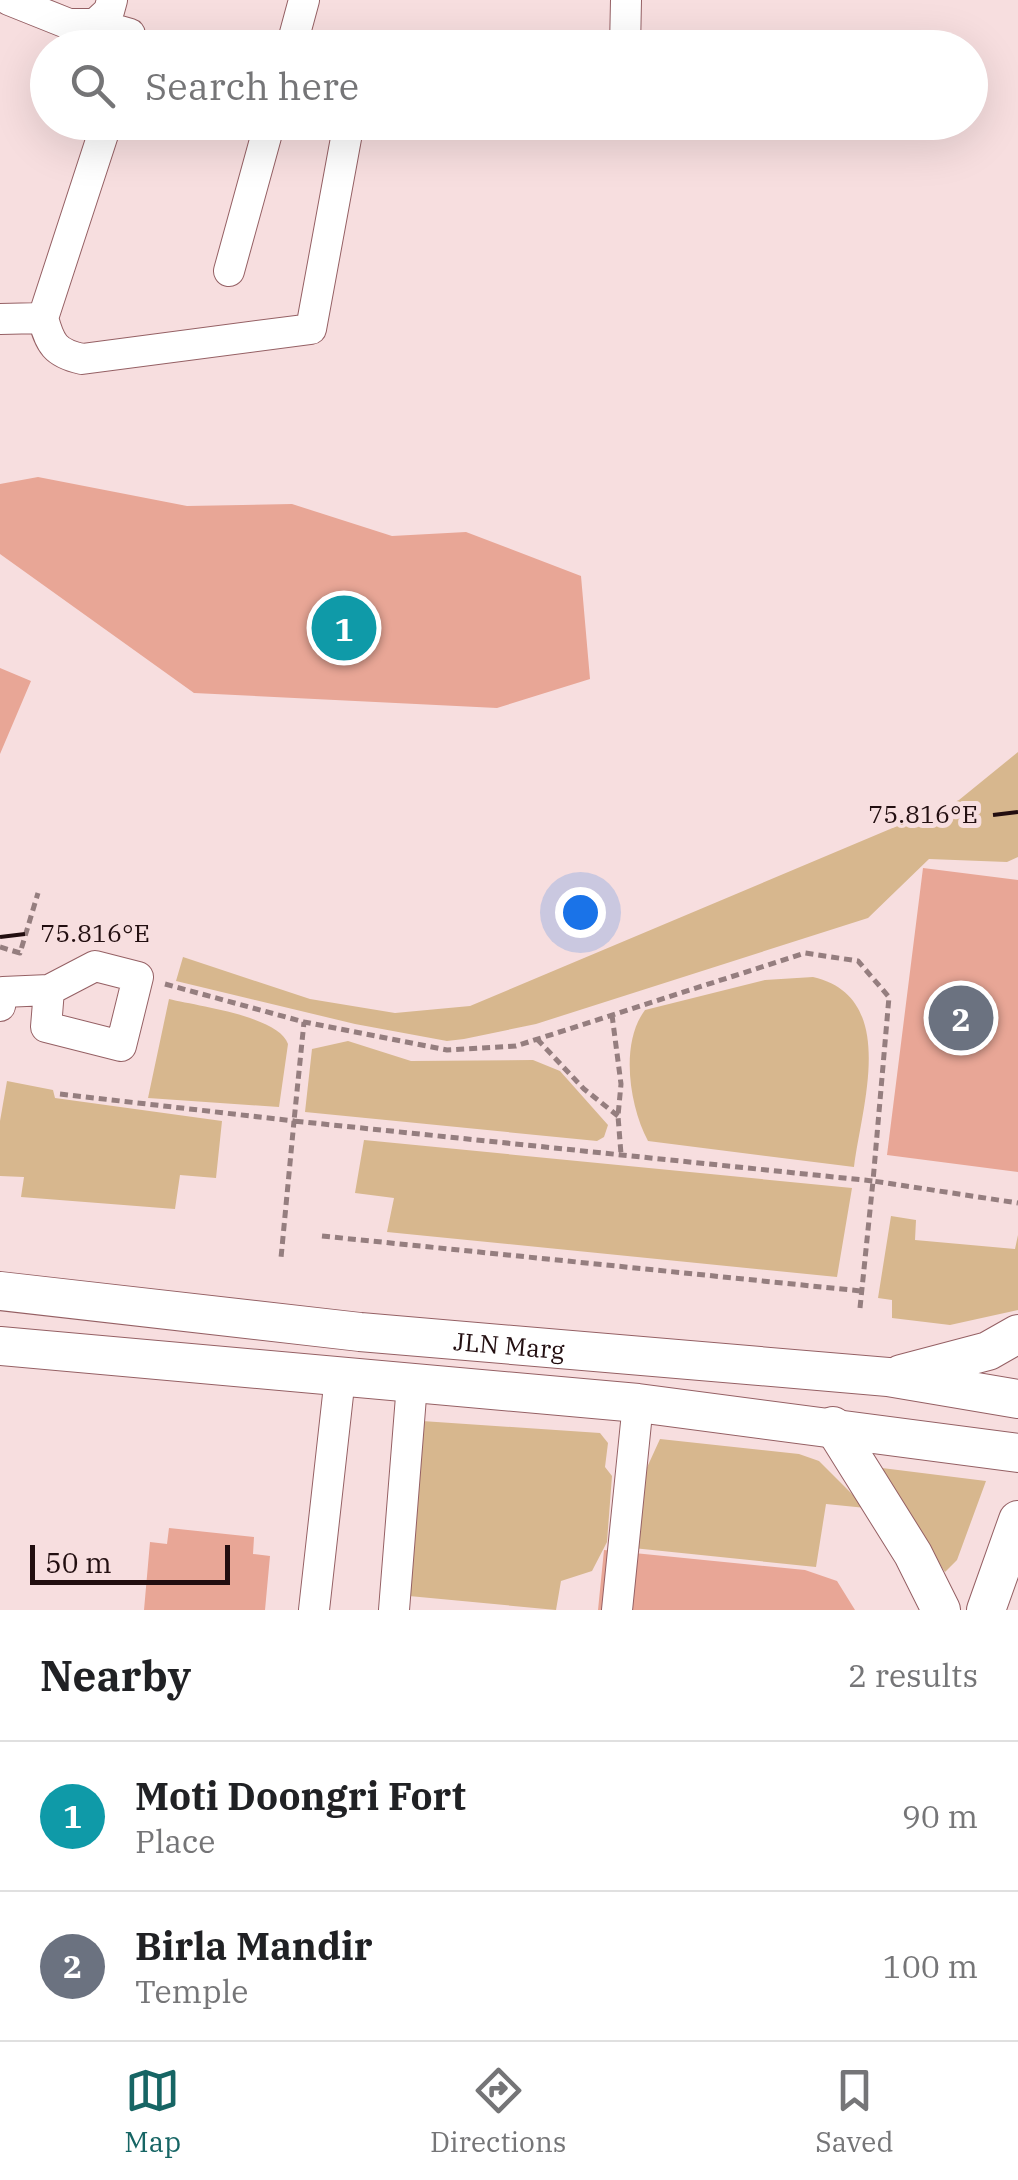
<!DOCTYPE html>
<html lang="en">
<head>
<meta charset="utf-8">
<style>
  :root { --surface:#fff; --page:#f6f6f6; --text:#202124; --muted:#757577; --line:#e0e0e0; --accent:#166564 }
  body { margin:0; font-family:"IBM Plex Serif",serif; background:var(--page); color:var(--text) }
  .scale { position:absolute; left:30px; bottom:25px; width:200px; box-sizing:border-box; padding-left:10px; border:5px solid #220e10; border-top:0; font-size:28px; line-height:35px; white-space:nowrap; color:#220e10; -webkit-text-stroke:8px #f7dedf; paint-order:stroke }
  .you { position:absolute; left:580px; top:912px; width:35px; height:35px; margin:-25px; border:8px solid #fff; border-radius:50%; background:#1a73e8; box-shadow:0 0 0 15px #1a73e833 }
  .badge { display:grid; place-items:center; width:65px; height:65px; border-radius:50%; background:var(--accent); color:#fff; font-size:32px; font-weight:700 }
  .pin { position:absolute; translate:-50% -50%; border:5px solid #fff; box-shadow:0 2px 10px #0006 }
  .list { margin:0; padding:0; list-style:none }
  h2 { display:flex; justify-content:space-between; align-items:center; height:130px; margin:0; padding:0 40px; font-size:42px }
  h2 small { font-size:32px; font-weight:400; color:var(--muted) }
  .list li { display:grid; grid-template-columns:65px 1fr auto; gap:30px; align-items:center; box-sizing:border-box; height:150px; padding:0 40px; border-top:2px solid var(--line) }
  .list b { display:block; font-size:38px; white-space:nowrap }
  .list p { margin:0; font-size:32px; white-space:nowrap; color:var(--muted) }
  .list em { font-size:32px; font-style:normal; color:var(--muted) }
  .icon { flex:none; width:55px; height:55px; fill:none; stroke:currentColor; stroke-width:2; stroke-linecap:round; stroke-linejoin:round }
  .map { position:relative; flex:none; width:1018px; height:1610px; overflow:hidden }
  .search { position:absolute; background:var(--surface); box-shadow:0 10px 40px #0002; left:30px; right:30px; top:30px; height:110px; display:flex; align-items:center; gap:25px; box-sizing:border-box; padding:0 35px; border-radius:55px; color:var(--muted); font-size:38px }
  .sheet { height:430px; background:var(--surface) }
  nav { display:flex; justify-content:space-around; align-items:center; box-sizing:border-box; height:140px; border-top:2px solid var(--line); background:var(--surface); font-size:28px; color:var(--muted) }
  nav a { display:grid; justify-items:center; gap:5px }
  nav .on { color:var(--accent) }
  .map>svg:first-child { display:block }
  .green { fill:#d7b78e }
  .building { fill:#e8a696 }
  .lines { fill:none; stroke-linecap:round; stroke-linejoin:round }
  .minor-casing { stroke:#956064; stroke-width:32 }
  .major-casing { stroke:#956064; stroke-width:40 }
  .path { stroke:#957e7f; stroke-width:5; stroke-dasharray:8 5; stroke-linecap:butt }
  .minor { stroke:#fff; stroke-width:30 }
  .major { stroke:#fff; stroke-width:38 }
  .ticks { fill:none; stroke:#220e10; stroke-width:4 }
  .labels { text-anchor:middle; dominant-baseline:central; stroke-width:10; stroke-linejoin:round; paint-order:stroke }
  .street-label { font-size:25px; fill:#220e10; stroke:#f7dedf }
  .ticks-label { font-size:25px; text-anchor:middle; fill:#220e10; stroke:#f7dedf; stroke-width:10; stroke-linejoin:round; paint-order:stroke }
</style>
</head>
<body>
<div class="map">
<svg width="1018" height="1610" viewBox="0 0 1018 1610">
  <rect width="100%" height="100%" fill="#f7dedf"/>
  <path class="green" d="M 1018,752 L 1018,857 L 1007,862 L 929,859 L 868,918 L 536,1024 L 464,1039 L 447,1041 L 355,1024 L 176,981 L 183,957 L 310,999 L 395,1013 L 470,1006 L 959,800 Z
    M 813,977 C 899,997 862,1104 854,1167 L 648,1141 C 629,1105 620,1043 645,1010 L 765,980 Z
    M 169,999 C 197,1006 279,1016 288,1044 L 279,1107 L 148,1098 Z
    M 348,1041 L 411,1061 L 533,1060 L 560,1071 L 608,1125 L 604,1137 L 597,1141 L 305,1112 L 312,1049 Z
    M 7,1081 L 53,1090 L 55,1098 L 222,1121 L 216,1178 L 180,1175 L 175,1209 L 21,1197 L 24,1177 L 0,1176 L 0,1121 Z
    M 364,1140 L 852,1188 L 837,1277 L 387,1232 L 394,1198 L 355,1193 Z
    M 891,1216 L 916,1220 L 915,1240 L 1015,1249 L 1018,1235 L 1018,1310 L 950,1325 L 892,1318 L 892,1300 L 878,1298 Z
    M 422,1421 L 600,1433 L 608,1443 L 605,1467 L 612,1476 L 607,1542 L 592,1571 L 561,1581 L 556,1610 L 409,1596 Z
    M 660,1439 L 799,1454 L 819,1461 L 866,1508 L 826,1504 L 816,1567 L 633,1548 L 644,1474 Z
    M 874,1467 L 986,1481 L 957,1560 L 945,1572 Z"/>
  <path class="building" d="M 38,477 L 187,506 L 292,504 L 392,536 L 466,532 L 581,576 L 590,679 L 497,708 L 194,693 L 0,554 L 0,484 Z
    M 0,668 L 31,681 L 0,754 Z
    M 923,868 L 1018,880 L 1018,1172 L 887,1155 Z
    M 169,1528 L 254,1537 L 253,1554 L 270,1556 L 265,1610 L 144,1610 L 150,1542 L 167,1544 Z
    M 604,1550 L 805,1570 L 837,1581 L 855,1610 L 598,1610 Z"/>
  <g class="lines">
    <g class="minor-casing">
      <path id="minor" d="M 9,0 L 69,24 L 95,24 L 109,11 L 112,0
        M 95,24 L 130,34 L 131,48
        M 291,48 L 304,0
        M 625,48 L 626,0
        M 229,271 L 270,122
        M 43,318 L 107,122
        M 0,319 L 43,318 C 50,344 55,353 82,359 L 311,329 L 349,122
        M 0,1006 L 3,992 L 49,990 L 95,966 L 138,977 L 121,1046 L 46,1027 L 49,990
        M 314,1610 L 340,1377
        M 394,1610 L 412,1384
        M 617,1610 L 638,1403"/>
    </g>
    <g class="major-casing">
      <g id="major">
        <path id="s1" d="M 0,1291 L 360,1332 L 888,1377 L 1018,1399"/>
        <path d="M 0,1346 L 638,1403 L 1018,1453"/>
        <path d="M 901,1374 L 988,1351 L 1018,1334"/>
        <path d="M 833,1426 L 913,1554 L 941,1610"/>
        <path d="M 986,1610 L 1018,1520"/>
      </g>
    </g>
    <path class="path" d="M 0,947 L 20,953 L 38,893
      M 165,984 L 304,1022 L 447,1050 L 516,1046 L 805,953 L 858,961 L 889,997 L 873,1181 L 294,1121 L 304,1022
      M 612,1015 L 621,1084 L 618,1116 L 621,1154
      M 537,1039 L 584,1089 L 618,1116
      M 60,1094 L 294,1121 L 281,1258
      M 322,1236 L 861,1291
      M 860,1308 L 873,1181 L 1018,1203"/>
    <use href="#minor" class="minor"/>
    <use href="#major" class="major"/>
  </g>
  <path class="ticks" d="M 993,815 L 1018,812M 0,937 L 25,934"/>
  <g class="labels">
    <g class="street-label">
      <text stroke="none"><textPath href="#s1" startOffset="512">JLN Marg</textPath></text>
    </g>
  </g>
  <g class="ticks-label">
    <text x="923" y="823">75.816°E</text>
    <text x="95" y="942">75.816°E</text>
  </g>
</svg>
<div class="scale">50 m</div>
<div class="you"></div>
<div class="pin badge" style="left:344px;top:628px;background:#0f9aa8">1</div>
<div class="pin badge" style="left:961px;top:1018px;background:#6b7280">2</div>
<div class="search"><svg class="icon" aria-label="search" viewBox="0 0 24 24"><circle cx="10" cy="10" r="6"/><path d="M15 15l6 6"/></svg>Search here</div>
</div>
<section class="sheet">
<h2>Nearby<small>2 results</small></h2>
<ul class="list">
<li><span class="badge" style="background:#0f9aa8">1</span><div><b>Moti Doongri Fort</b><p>Place</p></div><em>90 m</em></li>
<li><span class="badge" style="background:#6b7280">2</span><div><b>Birla Mandir</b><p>Temple</p></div><em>100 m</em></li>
</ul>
</section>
<nav>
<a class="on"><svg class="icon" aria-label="map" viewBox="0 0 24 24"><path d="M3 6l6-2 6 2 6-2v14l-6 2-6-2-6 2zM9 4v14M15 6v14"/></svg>Map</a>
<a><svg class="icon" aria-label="directions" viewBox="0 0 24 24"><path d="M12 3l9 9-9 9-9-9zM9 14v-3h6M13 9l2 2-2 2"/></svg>Directions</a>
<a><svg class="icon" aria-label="saved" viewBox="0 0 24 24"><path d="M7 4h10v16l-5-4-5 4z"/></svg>Saved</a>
</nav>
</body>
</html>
